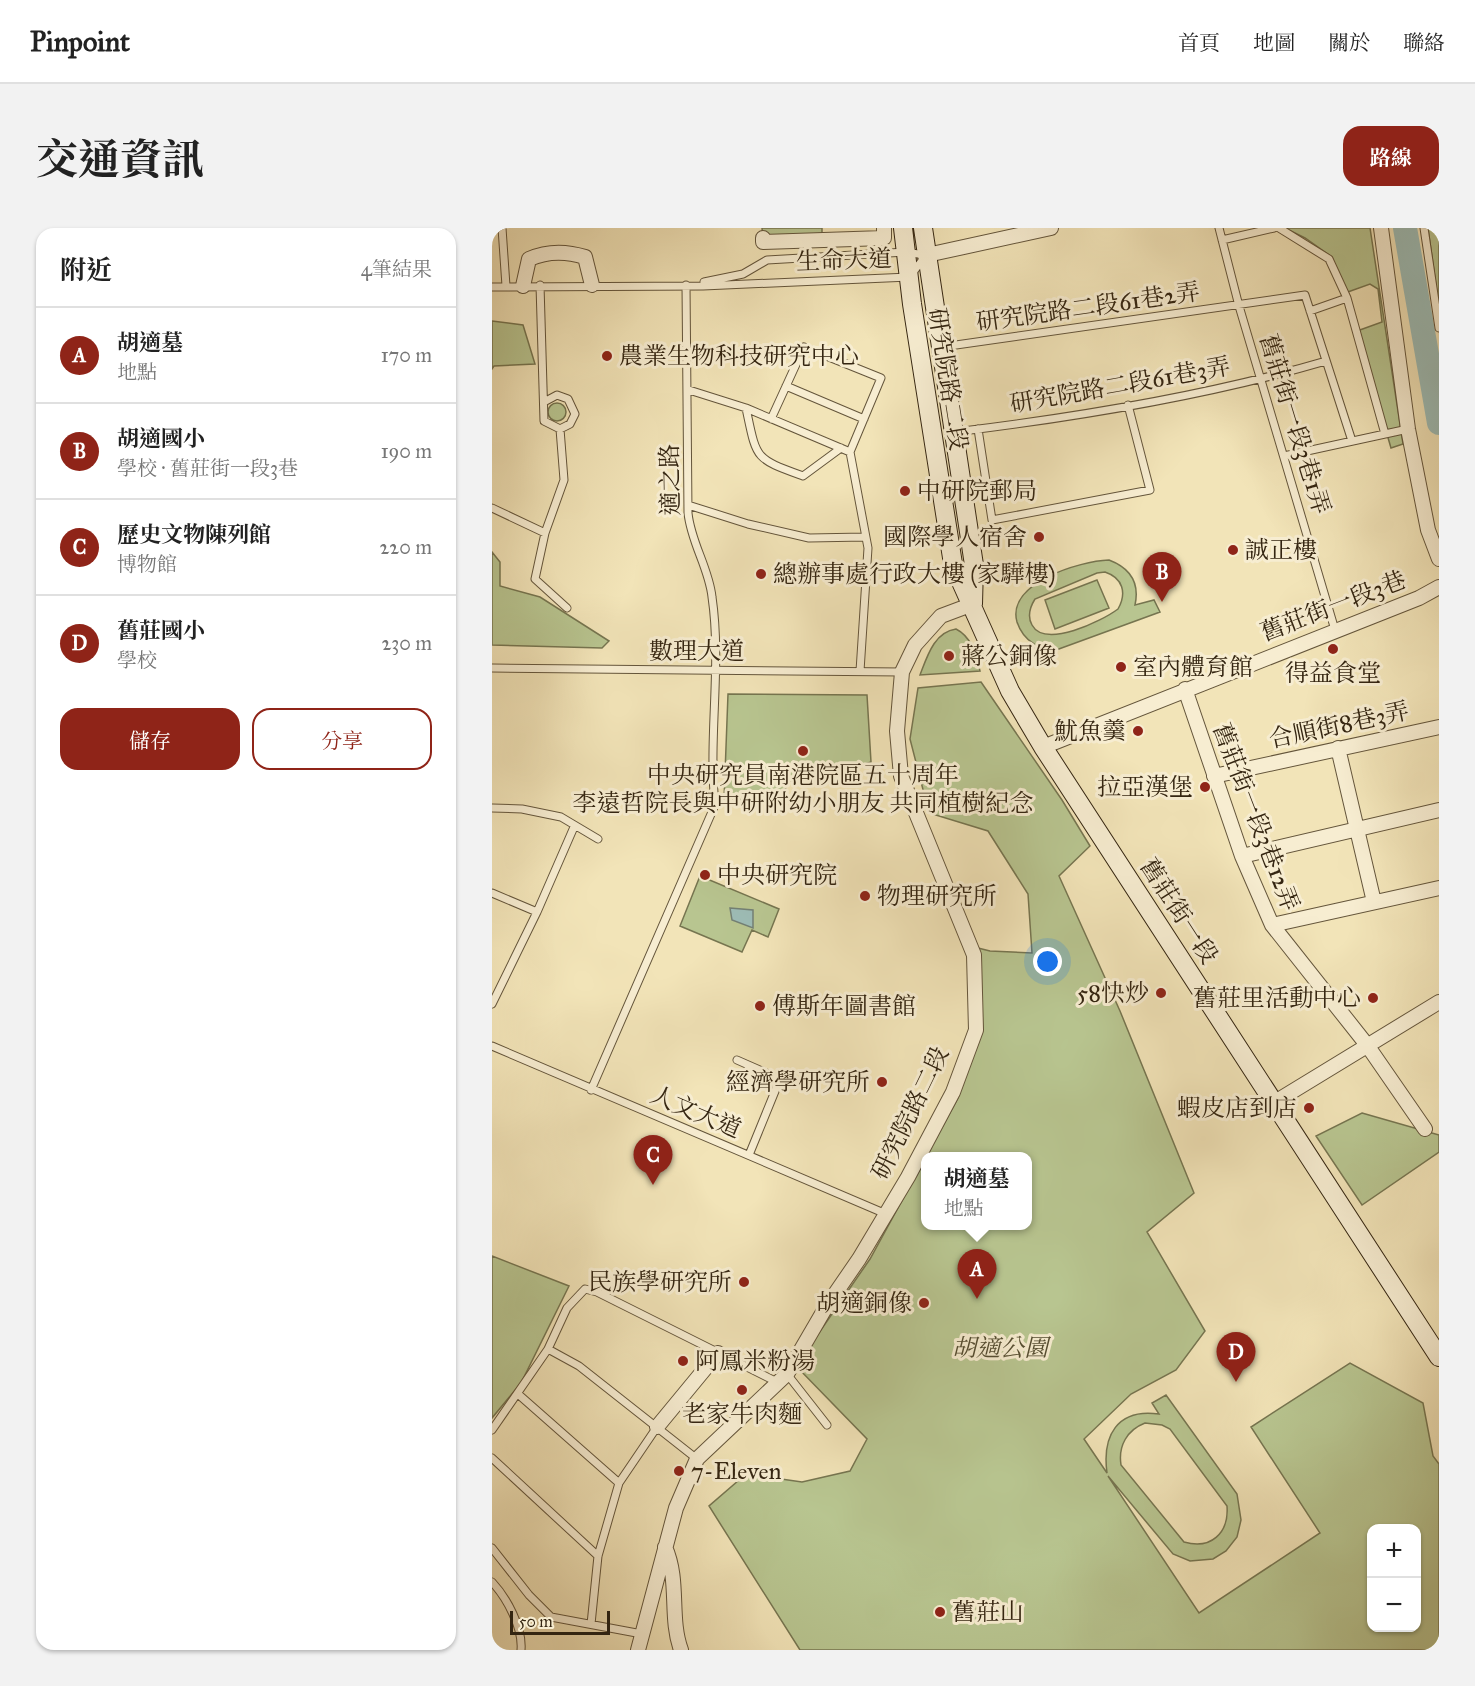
<!DOCTYPE html>
<html lang="zh-TW">
<head>
<meta charset="utf-8">
<style>
  :root { --surface:#fff; --page:#f2f2f2; --text:#222; --muted:#767676; --line:#e0e0e0; --accent:#8f2418 }
  body { margin:0; font-family:"IM FELL Great Primer","Noto Serif TC",serif; background:var(--page); color:var(--text) }
  .controls { position:absolute; right:18px; bottom:18px; display:grid; overflow:hidden; border-radius:12px; box-shadow:0 2px 4px #0004 }
  .controls button { width:54px; height:54px; display:grid; place-items:center; padding:0; border:0; border-bottom:2px solid var(--line); background:var(--surface); color:var(--text); font:30px sans-serif }
  .scale { position:absolute; left:18px; bottom:15px; width:100px; box-sizing:border-box; padding-left:6px; border:3px solid #342511; border-top:0; font-size:16px; line-height:21px; white-space:nowrap; color:#342511; -webkit-text-stroke:4px #f7edd1; paint-order:stroke }
  .you { position:absolute; left:556px; top:734px; width:21px; height:21px; margin:-15px; border:4px solid #fff; border-radius:50%; background:#1a73e8; box-shadow:0 0 0 9px #1a73e833 }
  .badge { display:grid; place-items:center; width:39px; height:39px; border-radius:50%; background:var(--accent); color:#fff; font-size:20px; font-weight:700 }
  .pin { position:absolute; translate:-50% -50px; filter:drop-shadow(0 2px 3px #0008) }
  .pin::after { content:''; position:absolute; top:32px; width:21px; height:18px; background:inherit; clip-path:polygon(0 0,100% 0,50% 100%) }
  .popup { position:absolute; left:429px; top:924px; width:111px; height:78px; box-sizing:border-box; display:grid; place-content:center; border-radius:12px; background:var(--surface); filter:drop-shadow(0 2px 4px #0005); font-size:20px; white-space:nowrap; color:var(--muted) }
  .popup b { font-size:22px; color:var(--text) }
  .popup::after { content:''; position:absolute; left:50%; top:100%; margin-left:-12px; border:12px solid transparent; border-top-color:var(--surface) }
  .list { margin:0; padding:0; list-style:none }
  h2 { display:flex; justify-content:space-between; align-items:center; height:78px; margin:0; padding:0 24px; font-size:26px }
  h2 small { font-size:20px; font-weight:400; color:var(--muted) }
  .list li { display:grid; grid-template-columns:39px 1fr auto; gap:18px; align-items:center; box-sizing:border-box; height:96px; padding:0 24px; border-top:2px solid var(--line) }
  .list b { display:block; font-size:22px; white-space:nowrap }
  .list p { margin:0; font-size:20px; white-space:nowrap; color:var(--muted) }
  .list em { font-size:20px; font-style:normal; color:var(--muted) }
  .actions { display:flex; gap:12px; padding:18px 24px }
  .actions a { flex:1; padding:14px 0; border:2px solid var(--accent); border-radius:18px; text-align:center; font-size:21px; color:var(--accent) }
  .actions .main { background:var(--accent); color:#fff }
  .map { position:relative; flex:none; width:947px; height:1422px; overflow:hidden; border-radius:18px }
  header { display:flex; align-items:center; gap:36px; box-sizing:border-box; height:84px; padding:0 30px; background:var(--surface); border-bottom:2px solid var(--line) }
  header strong { font-size:28px }
  nav { display:flex; gap:33px; margin-inline-start:auto; font-size:21px }
  .intro { display:flex; align-items:center; justify-content:space-between; box-sizing:border-box; height:144px; padding:0 36px }
  h1 { margin:0; font-size:42px }
  .button { padding:15px 27px; border-radius:18px; background:var(--accent); color:#fff; font-size:21px; font-weight:700 }
  main { display:flex; gap:36px; padding:0 36px }
  aside { flex:1; background:var(--surface); border-radius:18px; box-shadow:0 2px 4px #0004 }
  .map>svg:first-child { display:block }
  .green { fill:#b8c590; stroke:#767550; stroke-width:1.5; fill-rule:evenodd }
  .water { fill:#9dbdb7; stroke:#738075; stroke-width:1.5 }
  .lines { fill:none; stroke-linecap:round; stroke-linejoin:round }
  .river { stroke:#9dbdb7; stroke-width:24 }
  .lane-casing { stroke:#64553b; stroke-width:9 }
  .street-casing { stroke:#64553b; stroke-width:16 }
  .secondary-casing { stroke:#342511; stroke-width:20 }
  .lane { stroke:#f7edd1; stroke-width:7 }
  .street { stroke:#f7edd1; stroke-width:14 }
  .secondary { stroke:#f7edd1; stroke-width:18 }
  .poi-dot { fill:#8f2418; stroke:#f7edd1; stroke-width:2 }
  .labels { text-anchor:middle; dominant-baseline:central; stroke-width:6; stroke-linejoin:round; paint-order:stroke }
  .street-label { font-size:24px; fill:#342511; stroke:#f7edd1 }
  .poi-label { font-size:24px; fill:#342511; stroke:#f7edd1; text-anchor:start }
  .park-label { font-size:24px; font-style:italic; fill:#554d31; stroke:#f7edd1 }
</style>
</head>
<body>
<header>
<strong>Pinpoint</strong>
<nav><a>首頁</a><a>地圖</a><a>關於</a><a>聯絡</a></nav>
</header>
<div class="intro"><h1>交通資訊</h1><a class="button">路線</a></div>
<main>
<aside>
<h2>附近<small>4筆結果</small></h2>
<ul class="list">
<li><span class="badge">A</span><div><b>胡適墓</b><p>地點</p></div><em>170 m</em></li>
<li><span class="badge">B</span><div><b>胡適國小</b><p>學校 · 舊莊街一段3巷</p></div><em>190 m</em></li>
<li><span class="badge">C</span><div><b>歷史文物陳列館</b><p>博物館</p></div><em>220 m</em></li>
<li><span class="badge">D</span><div><b>舊莊國小</b><p>學校</p></div><em>230 m</em></li>
</ul>
<div class="actions"><a class="main">儲存</a><a>分享</a></div>
</aside>
<div class="map">
<svg width="947" height="1422" viewBox="0 0 947 1422">
  <rect width="100%" height="100%" fill="#f2e4b8"/>
  <filter id="stains"><feTurbulence type="fractalNoise" baseFrequency=".00333" numOctaves="4"/><feColorMatrix values="0 0 0 0 .2 0 0 0 0 .09 0 0 0 0 .02 0 0 0 .5 -.17"/></filter>
  <radialGradient id="worn" r=".72"><stop offset=".6" stop-color="#630" stop-opacity="0"/><stop offset="1" stop-color="#630" stop-opacity=".3"/></radialGradient>
  <path class="green" d="M 270,0 L 330,0 L 330,8 L 271,10 Z
    M 793,0 L 878,0 L 911,216 L 899,220 L 865,103 L 890,94 L 886,61 L 878,56 L 853,65 L 840,29 L 813,10 Z
    M 936,0 L 947,0 L 947,79 Z
    M 0,93 L 31,97 L 43,136 L 2,138 L 0,141 Z
    M56 184a9 9 0 1 1 18 0a9 9 0 1 1-18 0Z
    M 0,324 L 8,334 L 8,358 L 48,369 L 117,413 L 110,420 L 0,417 Z
    M 617,332 C 638,340 648,354 643,377 L 662,372 L 668,384 L 534,433 L 530,421 L 542,416 C 534,411 528,403 525,394 C 514,355 588,333 617,332 ZM 613,344 C 631,350 635,365 626,381 C 610,393 553,421 540,397 C 535,388 538,379 543,371 L 605,345 Z
    M 605,352 L 617,380 L 563,401 L 553,372 Z
    M 464,401 C 480,409 484,427 488,443 L 428,447 C 435,429 442,404 464,401 Z
    M 489,454 L 570,572 L 598,618 L 567,648 L 628,783 L 702,965 L 655,1004 L 713,1103 L 684,1142 L 639,1166 L 592,1211 L 615,1245 C 610,1208 625,1180 667,1186 L 660,1175 L 674,1167 L 745,1266 L 749,1292 L 745,1309 L 734,1323 L 721,1331 L 698,1333 L 681,1326 L 616,1248 L 707,1385 L 828,1305 L 759,1199 L 858,1135 L 931,1175 L 941,1228 L 947,1236 L 947,1422 L 308,1422 L 217,1278 L 254,1246 L 310,1254 L 358,1243 L 375,1211 L 304,1138 L 378,1031 L 466,870 L 489,805 L 486,720 L 498,723 L 540,725 L 536,666 L 496,603 L 437,585 L 418,511 L 426,460 ZM 434,928 L 536,928 L 536,998 L 434,998 ZM 653,1195 L 670,1197 L 678,1201 L 735,1278 C 737,1305 719,1322 692,1314 L 629,1237 C 626,1218 635,1202 653,1195 ZM 880,1300 L 924,1300 L 924,1400 L 880,1400 Z
    M 236,466 L 375,467 L 379,534 L 342,546 L 294,554 L 293,571 L 232,572 Z
    M 208,648 L 287,681 L 276,709 L 260,702 L 250,724 L 188,698 Z
    M 870,885 L 947,907 L 947,924 L 870,977 L 824,908 Z
    M 0,1028 L 77,1058 L 29,1155 L 0,1190 Z"/>
  <path class="water" d="M 238,680 L 261,682 L 261,700 L 240,692 Z"/>
  <g class="lines">
    <path class="river" d="M 913,0 L 947,195"/>
    <g class="lane-casing">
      <path id="lane" d="M 10,0 L 14,58
        M 727,0 L 747,78 L 843,402
        M 787,0 L 837,31 L 855,70 L 893,206
        M 932,0 L 947,100
        M 730,12 L 782,0
        M 212,54 L 251,46 L 275,32 L 414,24 L 432,27
        M 48,57 L 52,193 L 68,201 L 78,196 L 83,186 L 76,171 L 65,167 L 52,174
        M 0,59 L 211,58 L 417,49 L 433,29
        M 818,83 L 855,70
        M 450,119 L 813,67 L 860,213
        M 294,158 L 372,191
        M 197,162 L 254,180 L 358,224 L 376,320 L 368,443
        M 254,180 C 265,232 262,230 311,248 L 349,220
        M 279,191 L 312,119 L 389,150 L 358,224
        M 68,201 L 72,252 L 53,305 L 43,351 L 75,380
        M 486,201 L 500,292 L 658,262 L 636,177
        M 463,204 C 586,189 715,168 834,133
        M 792,228 L 916,201
        M 196,277 L 256,296 L 317,310 L 373,309
        M 0,280 L 53,305
        M 0,440 L 410,444
        M 0,580 L 30,581 L 69,589 L 106,611
        M 0,665 L 45,684
        M 0,776 L 45,684 L 82,599
        M 0,818 L 394,986
        M 245,832 L 288,851 L 257,927
        M 99,862 L 223,577 C 216,508 230,437 220,369 C 217,340 199,315 196,285 L 194,57
        M 295,1146 L 335,1197
        M 26,1166 L 127,1255
        M 0,1202 L 56,1121
        M 0,1230 L 106,1328
        M 205,1231 L 87,1138 L 56,1121 L 75,1080 L 93,1061 L 105,1064 L 285,1154
        M 0,1320 L 37,1367 L 59,1389 L 150,1406
        M 0,1354 C 15,1370 31,1400 29,1422
        M 99,1396 L 106,1328 L 127,1255 L 165,1199"/>
    </g>
    <g class="street-casing">
      <path id="street" d="M 889,0 L 916,201 L 936,302 L 947,331
        M 271,10 L 271,14 L 392,10 L 392,0
        M 435,27 L 559,0
        M 31,58 L 37,31 C 55,23 74,23 93,29 L 100,57
        M 693,461 L 750,628 L 780,697 L 875,817 L 933,901
        M 551,519 L 927,370 L 947,359
        M 846,520 L 882,674
        M 722,548 L 947,499
        M 750,628 L 947,582
        M 780,697 L 947,660
        M 783,874 L 947,774
        M 165,1199 L 226,1125
        M 173,1319 C 188,1353 177,1389 189,1422
        M 146,1422 L 184,1280 L 205,1231 L 295,1146 L 334,1079 L 367,1031 L 416,949 L 461,864 L 484,802 L 482,727 L 409,548 L 405,503 L 410,444 L 423,417 L 449,388 L 481,376"/>
    </g>
    <g class="secondary-casing">
      <path id="secondary" d="M 411,0 L 420,76 L 461,336 L 518,463 L 551,519 L 947,1129
        M 431,0 L 482,337 L 481,376"/>
    </g>
    <use href="#lane" class="lane"/>
    <use href="#street" class="street"/>
    <use href="#secondary" class="secondary"/>
  </g>
  <g class="poi-dot">
    <circle cx="115" cy="128" r="6"/>
    <circle cx="413" cy="263" r="6"/>
    <circle cx="547" cy="309" r="6"/>
    <circle cx="741" cy="322" r="6"/>
    <circle cx="269" cy="346" r="6"/>
    <circle cx="841" cy="421" r="6"/>
    <circle cx="457" cy="428" r="6"/>
    <circle cx="629" cy="439" r="6"/>
    <circle cx="646" cy="503" r="6"/>
    <circle cx="311" cy="523" r="6"/>
    <circle cx="713" cy="559" r="6"/>
    <circle cx="213" cy="647" r="6"/>
    <circle cx="373" cy="668" r="6"/>
    <circle cx="669" cy="765" r="6"/>
    <circle cx="881" cy="770" r="6"/>
    <circle cx="268" cy="778" r="6"/>
    <circle cx="390" cy="854" r="6"/>
    <circle cx="817" cy="880" r="6"/>
    <circle cx="252" cy="1054" r="6"/>
    <circle cx="432" cy="1075" r="6"/>
    <circle cx="191" cy="1133" r="6"/>
    <circle cx="250" cy="1162" r="6"/>
    <circle cx="187" cy="1243" r="6"/>
    <circle cx="448" cy="1384" r="6"/>
  </g>
  <g class="labels">
    <g class="street-label">
      <text transform="translate(352 32) rotate(-2)">生命大道</text>
      <text transform="translate(596 79) rotate(-8)">研究院路二段61巷2弄</text>
      <text transform="translate(456 151) rotate(81)">研究院路二段</text>
      <text transform="translate(628 157) rotate(-10)">研究院路二段61巷3弄</text>
      <text transform="translate(803 196) rotate(73)">舊莊街一段3巷1弄</text>
      <text transform="translate(178 252) rotate(-91)">適之路</text>
      <text transform="translate(841 378) rotate(-21)">舊莊街一段3巷</text>
      <text x="205" y="423">數理大道</text>
      <text transform="translate(847 497) rotate(-12)">合順街8巷3弄</text>
      <text transform="translate(764 589) rotate(69)">舊莊街一段3巷12弄</text>
      <text transform="translate(687 683) rotate(57)">舊莊街一段</text>
      <text transform="translate(204 884) rotate(23)">人文大道</text>
      <text transform="translate(418 885) rotate(-64)">研究院路二段</text>
    </g>
    <g class="poi-label">
      <text x="127" y="128">農業生物科技研究中心</text>
      <text x="425" y="263">中研院郵局</text>
      <text x="535" y="309" text-anchor="end">國際學人宿舍</text>
      <text x="753" y="322">誠正樓</text>
      <text x="281" y="346">總辦事處行政大樓 (家驊樓)</text>
      <text x="469" y="428">蔣公銅像</text>
      <text x="641" y="439">室內體育館</text>
      <text x="841" y="445" text-anchor="middle">得益食堂</text>
      <text x="634" y="503" text-anchor="end">魷魚羹</text>
      <text x="311" y="547" text-anchor="middle">中央研究員南港院區五十周年<tspan x="311" dy="28">李遠哲院長與中研附幼小朋友 共同植樹紀念</tspan></text>
      <text x="701" y="559" text-anchor="end">拉亞漢堡</text>
      <text x="225" y="647">中央研究院</text>
      <text x="385" y="668">物理研究所</text>
      <text x="657" y="765" text-anchor="end">58快炒</text>
      <text x="869" y="770" text-anchor="end">舊莊里活動中心</text>
      <text x="280" y="778">傅斯年圖書館</text>
      <text x="378" y="854" text-anchor="end">經濟學研究所</text>
      <text x="805" y="880" text-anchor="end">蝦皮店到店</text>
      <text x="240" y="1054" text-anchor="end">民族學研究所</text>
      <text x="420" y="1075" text-anchor="end">胡適銅像</text>
      <text x="203" y="1133">阿鳳米粉湯</text>
      <text x="250" y="1186" text-anchor="middle">老家牛肉麵</text>
      <text x="199" y="1243">7-Eleven</text>
      <text x="460" y="1384">舊莊山</text>
    </g>
    <g class="park-label">
      <text x="508" y="1120">胡適公園</text>
    </g>
  </g>
  <rect width="100%" height="100%" filter="url(#stains)"/>
  <rect width="100%" height="100%" fill="url(#worn)"/>
</svg>
<div class="controls">
<button>+</button>
<button>−</button>
</div>
<div class="scale">50 m</div>
<div class="you"></div>
<div class="pin badge" style="left:485px;top:1071px">A</div>
<div class="popup"><b>胡適墓</b>地點</div>
<div class="pin badge" style="left:670px;top:374px">B</div>
<div class="pin badge" style="left:161px;top:957px">C</div>
<div class="pin badge" style="left:744px;top:1154px">D</div>
</div>
</main>
</body>
</html>
